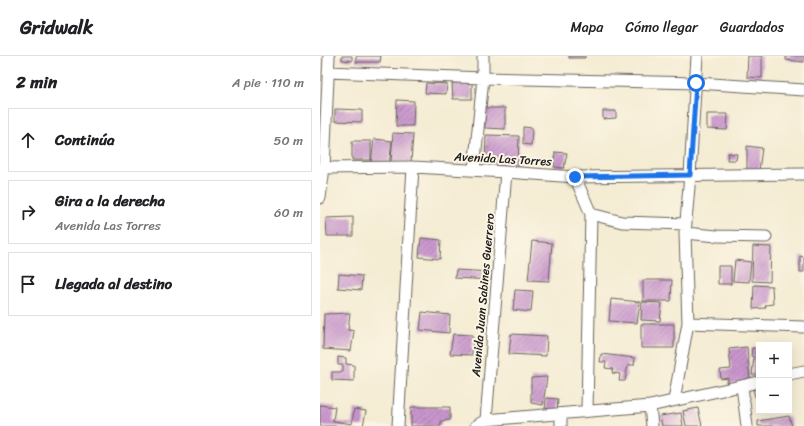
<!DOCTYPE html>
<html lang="es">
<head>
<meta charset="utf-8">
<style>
  :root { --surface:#fff; --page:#f6f6f6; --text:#202124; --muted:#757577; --line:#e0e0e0 }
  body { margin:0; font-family:Sriracha,sans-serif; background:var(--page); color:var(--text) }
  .controls { position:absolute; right:12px; bottom:12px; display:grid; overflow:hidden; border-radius:0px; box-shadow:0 4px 16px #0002 }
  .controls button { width:36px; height:36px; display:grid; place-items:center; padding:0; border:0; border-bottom:1px solid var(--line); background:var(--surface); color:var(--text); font:20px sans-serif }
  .stop { position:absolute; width:12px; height:12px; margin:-9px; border:3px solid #1a73e8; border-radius:50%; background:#fff }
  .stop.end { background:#1a73e8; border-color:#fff; box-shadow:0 1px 4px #0008 }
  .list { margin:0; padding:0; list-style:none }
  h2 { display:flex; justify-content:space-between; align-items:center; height:52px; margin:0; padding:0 16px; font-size:17px }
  h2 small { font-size:13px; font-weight:400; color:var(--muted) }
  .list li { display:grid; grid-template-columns:26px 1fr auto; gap:12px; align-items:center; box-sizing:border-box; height:64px; margin:0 8px 8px; padding:0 8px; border:1px solid var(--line); border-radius:0px }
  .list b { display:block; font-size:15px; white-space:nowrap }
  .list p { margin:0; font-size:13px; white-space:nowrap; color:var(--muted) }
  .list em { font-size:13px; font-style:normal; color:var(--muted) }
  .icon { flex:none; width:22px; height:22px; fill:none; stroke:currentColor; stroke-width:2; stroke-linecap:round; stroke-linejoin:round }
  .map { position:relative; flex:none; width:484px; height:370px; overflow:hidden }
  header { display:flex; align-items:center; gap:24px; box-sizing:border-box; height:56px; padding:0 20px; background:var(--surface); border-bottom:1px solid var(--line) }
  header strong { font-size:19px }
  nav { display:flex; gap:22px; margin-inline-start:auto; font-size:14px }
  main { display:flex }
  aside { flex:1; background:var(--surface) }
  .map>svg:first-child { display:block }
  .building { fill:url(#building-hatch) }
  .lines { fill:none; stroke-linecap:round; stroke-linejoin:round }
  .street-casing { stroke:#68655c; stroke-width:13 }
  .street { stroke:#fff; stroke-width:11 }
  .route { stroke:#1a73e8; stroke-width:5 }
  .labels { text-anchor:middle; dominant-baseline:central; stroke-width:4; stroke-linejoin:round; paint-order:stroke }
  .street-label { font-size:12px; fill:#1c1c1c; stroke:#fcf5e5 }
</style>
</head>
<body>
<header>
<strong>Gridwalk</strong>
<nav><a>Mapa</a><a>Cómo llegar</a><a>Guardados</a></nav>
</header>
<main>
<aside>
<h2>2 min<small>A pie · 110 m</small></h2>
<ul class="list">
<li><svg class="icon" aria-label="ahead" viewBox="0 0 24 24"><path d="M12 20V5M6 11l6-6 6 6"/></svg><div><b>Continúa</b></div><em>50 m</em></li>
<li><svg class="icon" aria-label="right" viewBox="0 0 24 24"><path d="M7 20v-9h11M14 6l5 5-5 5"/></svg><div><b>Gira a la derecha</b><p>Avenida Las Torres</p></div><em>60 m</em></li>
<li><svg class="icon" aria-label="arrive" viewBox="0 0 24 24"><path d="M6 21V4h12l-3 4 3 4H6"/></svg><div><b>Llegada al destino</b></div></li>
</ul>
</aside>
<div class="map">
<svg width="484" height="370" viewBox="0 0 484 370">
  <defs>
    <pattern id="building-hatch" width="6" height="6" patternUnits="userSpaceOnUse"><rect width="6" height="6" fill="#c995cd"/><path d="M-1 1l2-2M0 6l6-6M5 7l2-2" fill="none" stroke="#a279a6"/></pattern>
  </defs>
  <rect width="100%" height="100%" fill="#fcf5e5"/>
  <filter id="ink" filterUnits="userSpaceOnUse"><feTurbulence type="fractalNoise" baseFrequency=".025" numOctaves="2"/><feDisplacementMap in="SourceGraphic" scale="8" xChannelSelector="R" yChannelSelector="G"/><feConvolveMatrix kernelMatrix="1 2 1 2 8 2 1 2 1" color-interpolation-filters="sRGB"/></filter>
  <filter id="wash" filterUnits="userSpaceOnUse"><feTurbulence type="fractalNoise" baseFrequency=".012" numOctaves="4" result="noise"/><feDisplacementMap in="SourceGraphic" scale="16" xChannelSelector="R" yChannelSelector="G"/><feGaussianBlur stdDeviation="0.9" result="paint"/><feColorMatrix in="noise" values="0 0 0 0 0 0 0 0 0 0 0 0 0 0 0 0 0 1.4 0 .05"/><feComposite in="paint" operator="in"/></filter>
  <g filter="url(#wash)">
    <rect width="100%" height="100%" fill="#f4ecd3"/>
    <g id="blocks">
      <path class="building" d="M 22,0 L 32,0 L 32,5 L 22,4 Z
        M 36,0 L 61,0 L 60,6 L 36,6 Z
        M 249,0 L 265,0 L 265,2 L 249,2 Z
        M 428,0 L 442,0 L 442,22 L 427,21 Z
        M 466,0 L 484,0 L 484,6 L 466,4 Z
        M 152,26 L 152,43 L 133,43 L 132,27 Z
        M 106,27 L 127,28 L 126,38 L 105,37 Z
        M 77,44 L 94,45 L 93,70 L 76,70 Z
        M 165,52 L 185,52 L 185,73 L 165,72 Z
        M 15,53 L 42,54 L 42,66 L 15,65 Z
        M 283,55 L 296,55 L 296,62 L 283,63 Z
        M 387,58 L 408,58 L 407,74 L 387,73 Z
        M 203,71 L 212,72 L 211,89 L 203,88 Z
        M 73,77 L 93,78 L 91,107 L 71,106 Z
        M 166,79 L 199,80 L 198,111 L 165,110 Z
        M 54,83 L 72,85 L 69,110 L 51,108 Z
        M 32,85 L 51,85 L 51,104 L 32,104 Z
        M 427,90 L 442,92 L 439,115 L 427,115 Z
        M 235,96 L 247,97 L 244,112 L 234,111 Z
        M 408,97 L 417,98 L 416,104 L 407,104 Z
        M 33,161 L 33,180 L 7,180 L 6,162 Z
        M 101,182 L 121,184 L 120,203 L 99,201 Z
        M 212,185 L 232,187 L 229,225 L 208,224 Z
        M 433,190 L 451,191 L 450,226 L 432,225 Z
        M 480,200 L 484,201 L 484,216 L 480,216 Z
        M 415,204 L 431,206 L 429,226 L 413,225 Z
        M 398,210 L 411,210 L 411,228 L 398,228 Z
        M 136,214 L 172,216 L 171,224 L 135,222 Z
        M 19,218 L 42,220 L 41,234 L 18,232 Z
        M 323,224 L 352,224 L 351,245 L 323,245 Z
        M 434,229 L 452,230 L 453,248 L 446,249 L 445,252 L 433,253 Z
        M 195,234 L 213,235 L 211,256 L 193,254 Z
        M 291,243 L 320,246 L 317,267 L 289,265 Z
        M 322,246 L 342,247 L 340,265 L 321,264 Z
        M 102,256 L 130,259 L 129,277 L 100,274 Z
        M 30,257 L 28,274 L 34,275 L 31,295 L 3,293 L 4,258 Z
        M 321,268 L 354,268 L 354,292 L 321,292 Z
        M 133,278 L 153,279 L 152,299 L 130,298 Z
        M 191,278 L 227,280 L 226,300 L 189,298 Z
        M 427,291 L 430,326 L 408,328 L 408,322 L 401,323 L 400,314 L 411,313 L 409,293 Z
        M 432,292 L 439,292 L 439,319 L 432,319 L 434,301 L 431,300 Z
        M 281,298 L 315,302 L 314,309 L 308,309 L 305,325 L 299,325 L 300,318 L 292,317 L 293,313 L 285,312 L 286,306 L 280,306 Z
        M 18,301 L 26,302 L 26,308 L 34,309 L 34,325 L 12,324 L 12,316 L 23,316 L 23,309 L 18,309 Z
        M 227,321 L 223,349 L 211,347 L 211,322 Z
        M 439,332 L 439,340 L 435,341 L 433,333 Z
        M 226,342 L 238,343 L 237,356 L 225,355 Z
        M 0,349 L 15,351 L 13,365 L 32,368 L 34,353 L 46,355 L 43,370 L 0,370 Z
        M 91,351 L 130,351 L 130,364 L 121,365 L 121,370 L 91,370 Z
        M 378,352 L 382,370 L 366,370 L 363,355 Z
        M 361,357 L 363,370 L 342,370 L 340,360 Z
        M 469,360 L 472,370 L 438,370 L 438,365 Z"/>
    </g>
  </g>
  <g filter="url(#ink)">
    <use href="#blocks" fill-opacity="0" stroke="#68655c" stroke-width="1"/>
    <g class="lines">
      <g class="street-casing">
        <path id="street" d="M 8,16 L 163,22 L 377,27 L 484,34
          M 0,112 L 93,111 L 186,116 L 255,121 L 484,118
          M 154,114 L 163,22 L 163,0
          M 255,121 L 271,158 L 267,355
          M 0,142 L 4,112 L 9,0
          M 271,158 L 302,166 L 366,168
          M 365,177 L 397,180 L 446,181
          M 368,267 L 484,271
          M 469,318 L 484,315
          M 422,330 L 427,370
          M 354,344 L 368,267 L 365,177 L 370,119 L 377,0
          M 330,350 L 332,370
          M 241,358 L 241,370
          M 166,364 L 186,116
          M 78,370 L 93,111
          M 156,370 L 166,364 L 330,350 L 439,326"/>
      </g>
      <use href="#street" class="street"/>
    </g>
  </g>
  <g class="lines" filter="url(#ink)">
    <path class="route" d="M 255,121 L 370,119 L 376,27"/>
  </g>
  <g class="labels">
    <g class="street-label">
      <text transform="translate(183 103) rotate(3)">Avenida Las Torres</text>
      <text transform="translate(163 239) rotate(-85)">Avenida Juan Sabines Guerrero</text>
    </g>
  </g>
</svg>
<div class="controls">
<button>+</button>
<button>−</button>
</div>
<div class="stop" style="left:376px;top:27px"></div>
<div class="stop end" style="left:255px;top:121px"></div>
</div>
</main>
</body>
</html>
